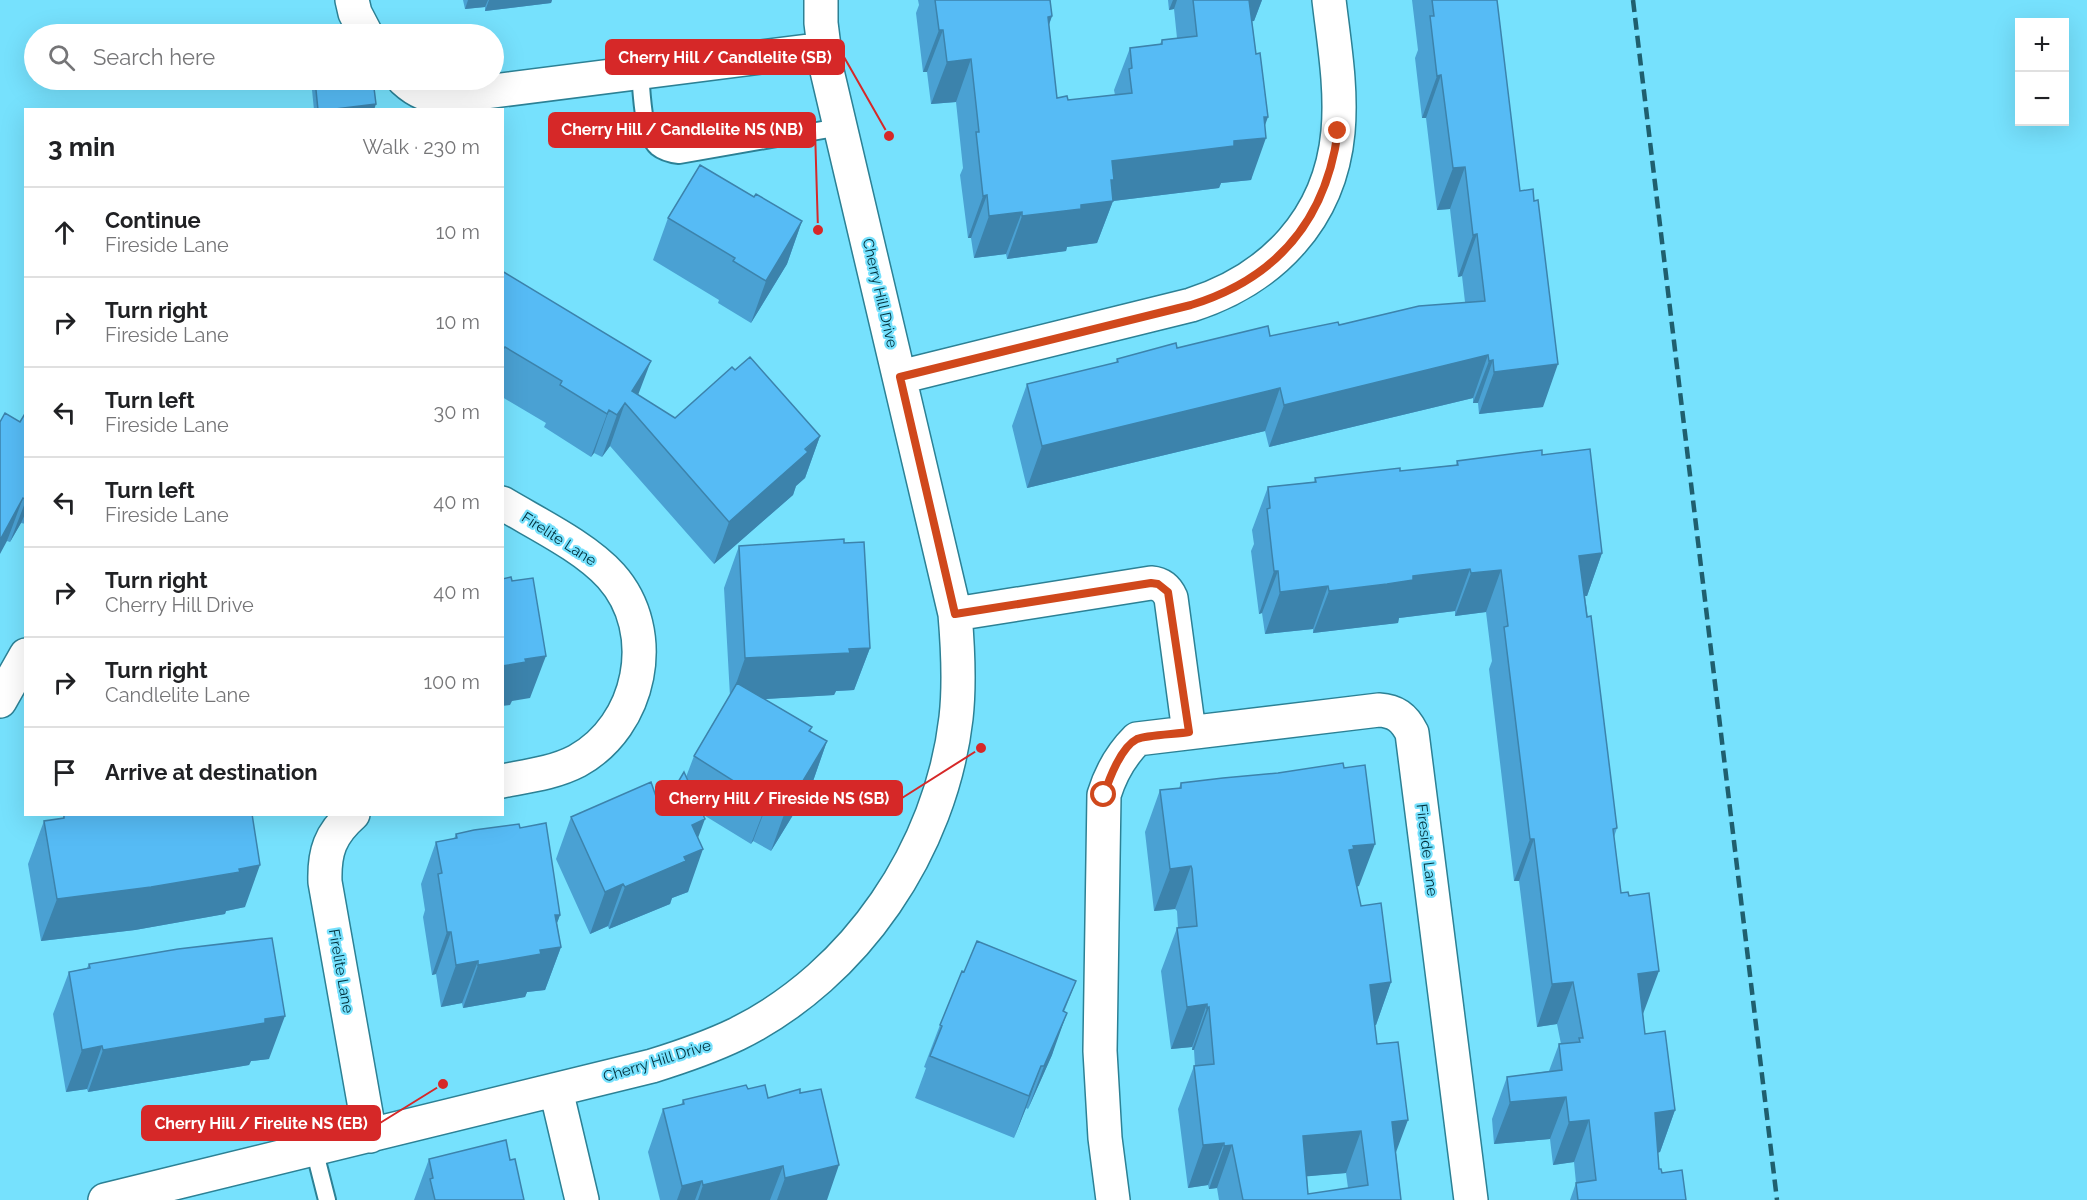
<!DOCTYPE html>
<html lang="en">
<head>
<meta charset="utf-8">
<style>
  :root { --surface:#fff; --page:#f6f6f6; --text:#202124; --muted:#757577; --line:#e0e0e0 }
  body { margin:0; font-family:Raleway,sans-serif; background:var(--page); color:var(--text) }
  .controls { position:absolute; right:18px; top:18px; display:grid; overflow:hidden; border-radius:0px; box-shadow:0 6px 24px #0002 }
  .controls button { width:54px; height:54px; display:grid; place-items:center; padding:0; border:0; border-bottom:2px solid var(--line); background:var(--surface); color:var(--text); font:30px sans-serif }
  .stop { position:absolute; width:18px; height:18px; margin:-14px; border:4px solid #d0481c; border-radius:50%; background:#fff }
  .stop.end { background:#d0481c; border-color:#fff; box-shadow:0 2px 6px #0008 }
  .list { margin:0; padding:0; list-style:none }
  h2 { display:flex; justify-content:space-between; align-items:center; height:78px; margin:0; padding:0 24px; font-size:26px }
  h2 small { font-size:20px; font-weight:400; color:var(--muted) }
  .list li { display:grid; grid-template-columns:39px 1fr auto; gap:18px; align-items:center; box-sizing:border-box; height:90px; padding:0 24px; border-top:2px solid var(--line) }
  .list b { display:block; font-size:22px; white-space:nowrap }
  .list p { margin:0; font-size:20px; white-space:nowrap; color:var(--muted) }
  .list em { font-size:20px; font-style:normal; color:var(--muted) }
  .icon { flex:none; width:33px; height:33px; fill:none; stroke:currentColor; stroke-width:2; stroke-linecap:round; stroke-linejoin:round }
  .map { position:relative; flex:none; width:2087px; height:1200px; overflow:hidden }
  .search { position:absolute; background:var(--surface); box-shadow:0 6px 24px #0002; left:24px; top:24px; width:480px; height:66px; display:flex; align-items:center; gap:15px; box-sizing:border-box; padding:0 21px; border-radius:33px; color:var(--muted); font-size:22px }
  .panel { position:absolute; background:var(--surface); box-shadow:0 6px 24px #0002; left:24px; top:108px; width:480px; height:708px; border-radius:0px }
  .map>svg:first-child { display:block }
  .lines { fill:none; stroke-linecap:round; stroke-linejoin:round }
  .lane-casing { stroke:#2c8195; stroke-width:20 }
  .street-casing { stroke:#2c8195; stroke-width:36 }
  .lane { stroke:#fff; stroke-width:16 }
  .street { stroke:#fff; stroke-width:33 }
  .rail { stroke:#1f5f6e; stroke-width:4.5; stroke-dasharray:12 6; stroke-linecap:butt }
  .wall { fill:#4aa1d3; fill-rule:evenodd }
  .shaded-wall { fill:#3c83ac }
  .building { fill:#56bbf5; stroke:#3c83ac; stroke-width:1.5; fill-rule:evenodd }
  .route { stroke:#d0481c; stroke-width:8 }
  .labels { text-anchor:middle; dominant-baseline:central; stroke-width:4.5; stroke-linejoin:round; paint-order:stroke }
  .street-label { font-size:15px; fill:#00303b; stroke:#76e1fd }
  .leader { fill:none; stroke:#d62828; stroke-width:2 }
  .callout-dot { fill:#d62828; stroke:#76e1fd; stroke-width:2 }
  .callout { fill:#d62828; stroke:#d62828; stroke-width:2 }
  .callout-label { font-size:16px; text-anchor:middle; font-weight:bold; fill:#fff }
</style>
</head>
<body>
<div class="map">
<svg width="2087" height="1200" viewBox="0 0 2087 1200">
  <rect width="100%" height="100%" fill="#76e1fd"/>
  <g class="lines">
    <g class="lane-casing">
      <path id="lane" d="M 640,73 C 642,93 642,133 657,147 C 663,152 671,154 679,155 L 840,127
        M 314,1149 L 327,1200"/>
    </g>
    <g class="street-casing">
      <path id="street" d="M 352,0 L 355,13 L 366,34
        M 404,80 C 417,92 429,97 447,97 L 824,49
        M 900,377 L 1191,305 C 1272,279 1330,219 1338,132 C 1342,88 1334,43 1329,0
        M 502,503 C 537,524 585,547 611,576 C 661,632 641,726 577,761 C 554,773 528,776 502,781
        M 955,614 L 1151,583 C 1162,584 1167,589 1171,598 L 1189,732
        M 0,701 L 26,655
        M 353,814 C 330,834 324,852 325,882 L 370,1136
        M 556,1090 L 582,1200
        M 105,1200 L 652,1066 C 681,1057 710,1047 737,1034 C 856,975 941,849 956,718 C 960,683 958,649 955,614 L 827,71 L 821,23 L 821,0
        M 1113,1200 L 1105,1138 L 1100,1051 L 1104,795 C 1111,772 1121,755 1137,739 L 1379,710 C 1395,711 1404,717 1412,733 L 1471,1200"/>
    </g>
    <use href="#lane" class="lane"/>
    <use href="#street" class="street"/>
    <path class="rail" d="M 1633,0 L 1777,1200"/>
  </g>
  <path class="wall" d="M 463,0 L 552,0 L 551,3 L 485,11 L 485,7 L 465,9 Z
    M 918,0 L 1050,0 L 1052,16 L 1049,25 L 1057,98 L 1068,100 L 1115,95 L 1114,90 L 1130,48 L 1160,44 L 1162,40 L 1177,38 L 1174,9 L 1169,10 L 1168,0 L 1262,0 L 1254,21 L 1252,21 L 1265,125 L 1251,180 L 1221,183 L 1219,188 L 1113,201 L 1097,243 L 1067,247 L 1066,251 L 1007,259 L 1006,254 L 974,258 L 971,238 L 968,238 L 960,175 L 963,168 L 956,102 L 931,104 L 927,72 L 923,72 L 916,13 L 919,5 Z
    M 1412,0 L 1497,0 L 1543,407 L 1479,414 L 1478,403 L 1473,403 L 1473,398 L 1269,447 L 1265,431 L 1027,488 L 1012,426 L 1027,384 L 1116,363 L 1117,359 L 1177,348 L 1270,336 L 1339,325 L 1465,302 L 1462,276 L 1458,277 L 1450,209 L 1437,210 L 1426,118 L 1422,118 L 1415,58 L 1418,50 Z
    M 311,80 L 373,80 L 374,110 L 314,110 Z
    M 754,197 L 802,221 L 787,264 L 751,323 L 718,303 L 719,300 L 653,260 L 668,218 Z
    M 502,271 L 638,395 L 675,418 L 735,370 L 820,436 L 805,478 L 796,486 L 793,495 L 714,564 L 610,446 L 602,457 L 594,453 L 591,457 L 544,427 L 546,423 L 502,397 Z
    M 26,412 L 26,524 L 21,523 L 10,542 L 7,541 L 20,422 Z
    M 1542,455 L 1602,553 L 1587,596 L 1585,596 L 1617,828 L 1614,837 L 1621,893 L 1643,1014 L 1645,1034 L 1675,1110 L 1660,1152 L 1658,1153 L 1659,1169 L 1686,1200 L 1570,1200 L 1576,1183 L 1574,1162 L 1553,1165 L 1550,1139 L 1494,1144 L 1492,1119 L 1507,1077 L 1549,1071 L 1559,1044 L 1561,1044 L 1557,1024 L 1537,1027 L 1519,881 L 1514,881 L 1489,669 L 1492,661 L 1486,612 L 1455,616 L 1455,611 L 1399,618 L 1398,623 L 1371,626 L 1313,633 L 1313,629 L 1265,634 L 1262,613 L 1259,614 L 1251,551 L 1254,544 L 1252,530 L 1268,487 L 1314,482 L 1315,478 L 1400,471 L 1456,465 L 1457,461 Z
    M 844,543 L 870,648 L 854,690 L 836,691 L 834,695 L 763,699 L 812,727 L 810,732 L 827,741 L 812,784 L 771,851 L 753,841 L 751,844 L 702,814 L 688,892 L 672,898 L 670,904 L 609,929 L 608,926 L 590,934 L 556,859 L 571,817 L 661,811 L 686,777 L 694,756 L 730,696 L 724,588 L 739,546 Z
    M 1181,783 L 1359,886 L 1356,887 L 1361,906 L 1391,982 L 1376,1025 L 1375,1025 L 1377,1044 L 1396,1153 L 1401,1200 L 1219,1200 L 1217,1188 L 1209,1189 L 1208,1185 L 1188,1188 L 1178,1109 L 1194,1066 L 1195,1066 L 1194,1050 L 1192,1050 L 1192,1047 L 1171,1049 L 1161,971 L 1177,928 L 1178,928 L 1177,911 L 1175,909 L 1154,911 L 1145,832 L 1160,790 L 1179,788 ZM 1346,1173 L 1348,1188 L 1308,1194 L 1307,1176 Z
    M 64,814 L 245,907 L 226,911 L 225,914 L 135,930 L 41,941 L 28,864 L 44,821 L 63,818 Z
    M 520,828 L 560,915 L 557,923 L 561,947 L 545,990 L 527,992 L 525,997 L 463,1008 L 462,1003 L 441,1007 L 436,974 L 432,975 L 423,917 L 425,910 L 421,884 L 436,842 L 454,839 L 456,834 Z
    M 89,964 L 269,1059 L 251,1061 L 249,1065 L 88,1092 L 87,1089 L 66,1092 L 53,1014 L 69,972 L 87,968 Z
    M 964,972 L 1076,981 L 1064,1012 L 1052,1055 L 1028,1109 L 1026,1108 L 1014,1138 L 915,1098 L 926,1068 L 924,1067 L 940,1025 Z
    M 768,1098 L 827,1200 L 660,1200 L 648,1152 L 663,1109 L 681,1105 L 683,1100 Z
    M 429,1159 L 510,1160 L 524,1200 L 414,1200 Z"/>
  <path class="shaded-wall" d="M 468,0 L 488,0 L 485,7 L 465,9 Z
    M 489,0 L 552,0 L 551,3 L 485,11 Z
    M 1173,0 L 1177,0 L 1174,9 L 1169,10 Z
    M 1240,0 L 1262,0 L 1254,21 L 1231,24 Z
    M 1052,16 L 1036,59 L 1048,17 Z
    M 939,30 L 943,30 L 927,72 L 923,72 Z
    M 971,59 L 956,102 L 931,104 L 947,62 Z
    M 1441,75 L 1426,118 L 1422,118 L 1437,76 Z
    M 376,104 L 374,110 L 327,110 Z
    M 1264,117 L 1268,117 L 1260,139 L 1266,138 L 1251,180 L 1221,183 L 1219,188 L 1113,201 L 1097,243 L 1067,247 L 1066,251 L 1007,259 L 1022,216 L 1112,161 L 1234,141 Z
    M 1465,167 L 1450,209 L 1437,210 L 1453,168 Z
    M 987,195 L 971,238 L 968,238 L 983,196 Z
    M 1022,212 L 1006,254 L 974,258 L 989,216 Z
    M 802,221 L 787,264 L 751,323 L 766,281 Z
    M 1477,234 L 1462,276 L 1458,277 L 1473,235 Z
    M 1488,355 L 1473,398 L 1269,447 L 1284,405 Z
    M 1493,360 L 1478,403 L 1473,403 L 1489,361 Z
    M 651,361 L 635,403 L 632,391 Z
    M 1558,364 L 1543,407 L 1479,414 L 1494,372 Z
    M 1280,388 L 1265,431 L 1027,488 L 1042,446 Z
    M 625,403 L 610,446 L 602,457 L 617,415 Z
    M 609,410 L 594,453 L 591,457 L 607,414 Z
    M 820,436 L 805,478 L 796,486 L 793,495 L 714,564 L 729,522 Z
    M 23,498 L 7,541 L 0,554 L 0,540 Z
    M 26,500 L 26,512 L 21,523 L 10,542 Z
    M 1602,553 L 1587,596 L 1564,598 L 1579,556 Z
    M 1470,569 L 1455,611 L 1399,618 L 1398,623 L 1313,633 L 1329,591 L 1413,576 Z
    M 1501,570 L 1486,612 L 1455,616 L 1471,573 Z
    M 1274,571 L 1278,571 L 1262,613 L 1259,614 Z
    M 1328,586 L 1313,629 L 1265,634 L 1280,592 Z
    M 870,648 L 854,690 L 836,691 L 834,695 L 730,701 L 745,658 Z
    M 546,656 L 530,698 L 512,701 L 510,705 L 502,706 L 502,666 L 525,659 Z
    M 827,741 L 812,784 L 771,851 L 786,809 Z
    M 769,799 L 753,841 L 751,844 L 767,802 Z
    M 705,819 L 692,854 L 703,849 L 688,892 L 672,898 L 670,904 L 609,929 L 625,887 L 692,825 Z
    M 1530,839 L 1534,839 L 1519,881 L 1514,881 Z
    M 1375,844 L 1359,886 L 1340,888 L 1349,850 L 1353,846 Z
    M 260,865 L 245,907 L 226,911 L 225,914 L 135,930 L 41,941 L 57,899 Z
    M 1191,866 L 1175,909 L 1154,911 L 1170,869 Z
    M 623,884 L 608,926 L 590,934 L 605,892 Z
    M 555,915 L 560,915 L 547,949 L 561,947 L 545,990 L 527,992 L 525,997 L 463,1008 L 478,965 Z
    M 447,932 L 451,932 L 436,974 L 432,975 Z
    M 478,961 L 462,1003 L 441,1007 L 456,965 Z
    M 1659,971 L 1643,1014 L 1622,1016 L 1638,974 Z
    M 1391,982 L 1376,1025 L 1355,1027 L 1370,985 Z
    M 1573,982 L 1557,1024 L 1537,1027 L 1552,984 Z
    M 1207,1004 L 1192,1047 L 1171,1049 L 1187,1007 Z
    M 1209,1007 L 1194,1050 L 1192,1050 L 1207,1008 Z
    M 1067,1013 L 1052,1055 L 1028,1109 L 1044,1066 Z
    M 285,1016 L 269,1059 L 251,1061 L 249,1065 L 88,1092 L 103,1050 L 265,1019 Z
    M 102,1046 L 87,1089 L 66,1092 L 82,1050 Z
    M 1041,1066 L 1026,1108 L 1014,1138 L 1029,1096 Z
    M 1566,1097 L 1550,1139 L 1494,1144 L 1510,1102 Z
    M 1675,1110 L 1660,1152 L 1639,1155 L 1655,1113 Z
    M 1408,1120 L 1392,1163 L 1392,1122 Z
    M 1589,1120 L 1574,1162 L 1553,1165 L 1569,1122 Z
    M 1361,1131 L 1346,1173 L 1288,1178 L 1303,1136 Z
    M 1224,1143 L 1208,1185 L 1188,1188 L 1203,1145 Z
    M 1232,1145 L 1217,1188 L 1209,1189 L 1224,1146 Z
    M 839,1165 L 827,1200 L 777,1200 L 785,1178 Z
    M 783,1166 L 770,1200 L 698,1200 L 703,1185 Z
    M 702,1181 L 695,1200 L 677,1200 L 682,1186 Z"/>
  <path class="building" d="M 935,0 L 1050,0 L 1052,16 L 1048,17 L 1057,98 L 1067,96 L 1068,100 L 1132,93 L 1129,69 L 1132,68 L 1130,48 L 1162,44 L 1162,40 L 1197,36 L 1193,0 L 1249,0 L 1256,54 L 1260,53 L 1268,117 L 1264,117 L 1266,138 L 1234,141 L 1234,146 L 1112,161 L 1114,180 L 1111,180 L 1113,201 L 1081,205 L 1081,209 L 1022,216 L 1022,212 L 989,216 L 987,195 L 983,196 L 976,132 L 979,132 L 971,59 L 947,62 L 943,30 L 939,30 Z
    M 1432,0 L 1497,0 L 1520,191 L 1533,189 L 1534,201 L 1538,200 L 1558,364 L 1494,372 L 1493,360 L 1489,361 L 1488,355 L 1284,405 L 1280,388 L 1042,446 L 1027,384 L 1118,362 L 1117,359 L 1176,343 L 1177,348 L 1268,326 L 1270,336 L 1338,322 L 1339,325 L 1419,306 L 1485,301 L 1477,234 L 1473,235 L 1465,167 L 1453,168 L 1441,75 L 1437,76 L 1430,16 L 1434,16 Z
    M 315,80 L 373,80 L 376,104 L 327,110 L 318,110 Z
    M 700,165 L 754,197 L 756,194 L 802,221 L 766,281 L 733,261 L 735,258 L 668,218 Z
    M 502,271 L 651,361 L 632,391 L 675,418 L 732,367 L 735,370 L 750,357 L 820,436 L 805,449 L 808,452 L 729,522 L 625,403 L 617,415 L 609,410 L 607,414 L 560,385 L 562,381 L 505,347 L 502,350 Z
    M 26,412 L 26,500 L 23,498 L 0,540 L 0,422 L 5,413 L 20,422 Z
    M 1590,449 L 1602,553 L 1579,556 L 1587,617 L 1591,616 L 1617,828 L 1613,829 L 1621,893 L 1628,892 L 1629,896 L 1649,893 L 1659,971 L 1638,974 L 1645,1034 L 1665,1031 L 1675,1110 L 1655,1113 L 1659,1169 L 1661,1169 L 1662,1173 L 1682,1170 L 1686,1200 L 1578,1200 L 1576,1183 L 1596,1180 L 1589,1120 L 1569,1122 L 1566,1097 L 1510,1102 L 1507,1077 L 1562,1070 L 1559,1044 L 1580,1042 L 1579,1038 L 1583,1038 L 1573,982 L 1552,984 L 1534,839 L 1530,839 L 1504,627 L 1508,626 L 1501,570 L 1471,573 L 1470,569 L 1413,576 L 1413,580 L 1387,584 L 1329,591 L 1328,586 L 1280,592 L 1278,571 L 1274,571 L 1272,554 L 1267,509 L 1270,508 L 1268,487 L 1316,482 L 1315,478 L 1400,468 L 1400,471 L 1458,465 L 1457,461 L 1542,450 L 1542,455 Z
    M 844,539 L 844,543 L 864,542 L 870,648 L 849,649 L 850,653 L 745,658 L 739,546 Z
    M 511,577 L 512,581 L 533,578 L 546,656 L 525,659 L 526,662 L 502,666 L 502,579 Z
    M 737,683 L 812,727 L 809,731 L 827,741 L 786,809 L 769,799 L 767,802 L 694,756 Z
    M 1343,763 L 1344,768 L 1365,765 L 1375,844 L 1353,846 L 1354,849 L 1349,850 L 1361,906 L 1381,903 L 1391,982 L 1370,985 L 1377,1044 L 1398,1042 L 1408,1120 L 1392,1122 L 1401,1200 L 1243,1200 L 1232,1145 L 1224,1146 L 1224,1143 L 1203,1145 L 1194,1066 L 1214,1064 L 1209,1007 L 1207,1008 L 1207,1004 L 1187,1007 L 1177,928 L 1197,926 L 1192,869 L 1191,866 L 1170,869 L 1160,790 L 1181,788 L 1181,783 L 1223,778 L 1278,773 ZM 1361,1131 L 1368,1185 L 1308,1194 L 1303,1136 Z
    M 684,772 L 705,819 L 692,825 L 703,849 L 684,857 L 686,861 L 625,887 L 623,884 L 605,892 L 571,817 L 651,782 L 661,811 Z
    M 64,814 L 252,814 L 260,865 L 239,869 L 240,872 L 151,887 L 57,899 L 44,821 L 64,818 Z
    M 546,823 L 560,915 L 555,915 L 561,947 L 540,950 L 541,954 L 478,965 L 478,961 L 456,965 L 451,932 L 447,932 L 438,874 L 442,873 L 436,842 L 457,838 L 456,834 L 474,830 L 519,824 L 520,828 Z
    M 272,938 L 285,1016 L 265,1019 L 265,1023 L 103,1050 L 102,1046 L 82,1050 L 69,972 L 90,968 L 89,964 L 178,949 Z
    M 977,941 L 1076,981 L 1063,1011 L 1067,1013 L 1044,1066 L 1041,1066 L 1029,1096 L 930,1056 L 942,1026 L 940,1025 L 962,971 L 964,972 Z
    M 746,1085 L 748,1089 L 765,1085 L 768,1098 L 800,1089 L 800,1093 L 821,1089 L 839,1165 L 785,1178 L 783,1166 L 703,1185 L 702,1181 L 682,1186 L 663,1109 L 684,1104 L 683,1100 Z
    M 506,1140 L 510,1160 L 515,1159 L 524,1200 L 435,1200 L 430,1179 L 433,1178 L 429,1159 Z"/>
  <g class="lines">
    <path class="route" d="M 1104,795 C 1109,779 1121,747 1137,739 C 1146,735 1178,734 1189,732 L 1168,592 L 1158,584 L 1151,583 L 955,614 L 900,377 L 1191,305 C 1278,278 1326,220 1338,131"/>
  </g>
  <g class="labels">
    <g class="street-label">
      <text transform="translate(880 293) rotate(77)">Cherry Hill Drive</text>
      <text transform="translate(559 539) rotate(33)">Firelite Lane</text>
      <text transform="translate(1427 850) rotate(83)">Fireside Lane</text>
      <text transform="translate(341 971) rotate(80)">Firelite Lane</text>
      <text transform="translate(657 1061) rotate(-17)">Cherry Hill Drive</text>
    </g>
  </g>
  <path class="leader" d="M889 136L844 57M818 230L815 130M981 748L902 798M443 1084L380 1123"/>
  <g class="callout-dot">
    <circle cx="889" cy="136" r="6"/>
    <circle cx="818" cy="230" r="6"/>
    <circle cx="981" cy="748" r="6"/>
    <circle cx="443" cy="1084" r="6"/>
  </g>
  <g class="callout">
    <rect x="606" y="40" width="238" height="34" rx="6"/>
    <rect x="549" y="113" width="266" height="34" rx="6"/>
    <rect x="656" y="781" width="246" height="34" rx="6"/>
    <rect x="142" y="1106" width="238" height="34" rx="6"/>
  </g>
  <g class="callout-label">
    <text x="725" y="63">Cherry Hill / Candlelite (SB)</text>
    <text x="682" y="135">Cherry Hill / Candlelite NS (NB)</text>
    <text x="779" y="804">Cherry Hill / Fireside NS (SB)</text>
    <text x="261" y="1129">Cherry Hill / Firelite NS (EB)</text>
  </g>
</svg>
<div class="controls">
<button>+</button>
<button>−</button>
</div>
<div class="stop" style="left:1104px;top:795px"></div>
<div class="stop end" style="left:1338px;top:131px"></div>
<div class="search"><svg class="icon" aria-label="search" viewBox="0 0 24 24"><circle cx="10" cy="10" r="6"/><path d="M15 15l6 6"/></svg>Search here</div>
<section class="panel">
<h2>3 min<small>Walk · 230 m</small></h2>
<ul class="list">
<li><svg class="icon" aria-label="ahead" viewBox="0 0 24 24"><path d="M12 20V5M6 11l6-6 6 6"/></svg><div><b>Continue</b><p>Fireside Lane</p></div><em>10 m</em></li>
<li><svg class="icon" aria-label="right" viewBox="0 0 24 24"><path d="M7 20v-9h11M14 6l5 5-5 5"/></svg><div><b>Turn right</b><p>Fireside Lane</p></div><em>10 m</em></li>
<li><svg class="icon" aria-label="left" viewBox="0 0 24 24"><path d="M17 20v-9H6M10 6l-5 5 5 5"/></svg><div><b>Turn left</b><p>Fireside Lane</p></div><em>30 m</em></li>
<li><svg class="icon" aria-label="left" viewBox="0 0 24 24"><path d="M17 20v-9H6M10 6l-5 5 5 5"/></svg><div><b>Turn left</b><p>Fireside Lane</p></div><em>40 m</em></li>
<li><svg class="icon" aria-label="right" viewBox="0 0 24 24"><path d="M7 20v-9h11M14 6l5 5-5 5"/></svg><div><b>Turn right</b><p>Cherry Hill Drive</p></div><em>40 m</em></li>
<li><svg class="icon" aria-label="right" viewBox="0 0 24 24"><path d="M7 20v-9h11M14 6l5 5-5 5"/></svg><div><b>Turn right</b><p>Candlelite Lane</p></div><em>100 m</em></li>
<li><svg class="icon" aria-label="arrive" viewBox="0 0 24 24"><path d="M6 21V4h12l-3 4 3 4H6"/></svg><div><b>Arrive at destination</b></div></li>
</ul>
</section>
</div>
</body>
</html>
